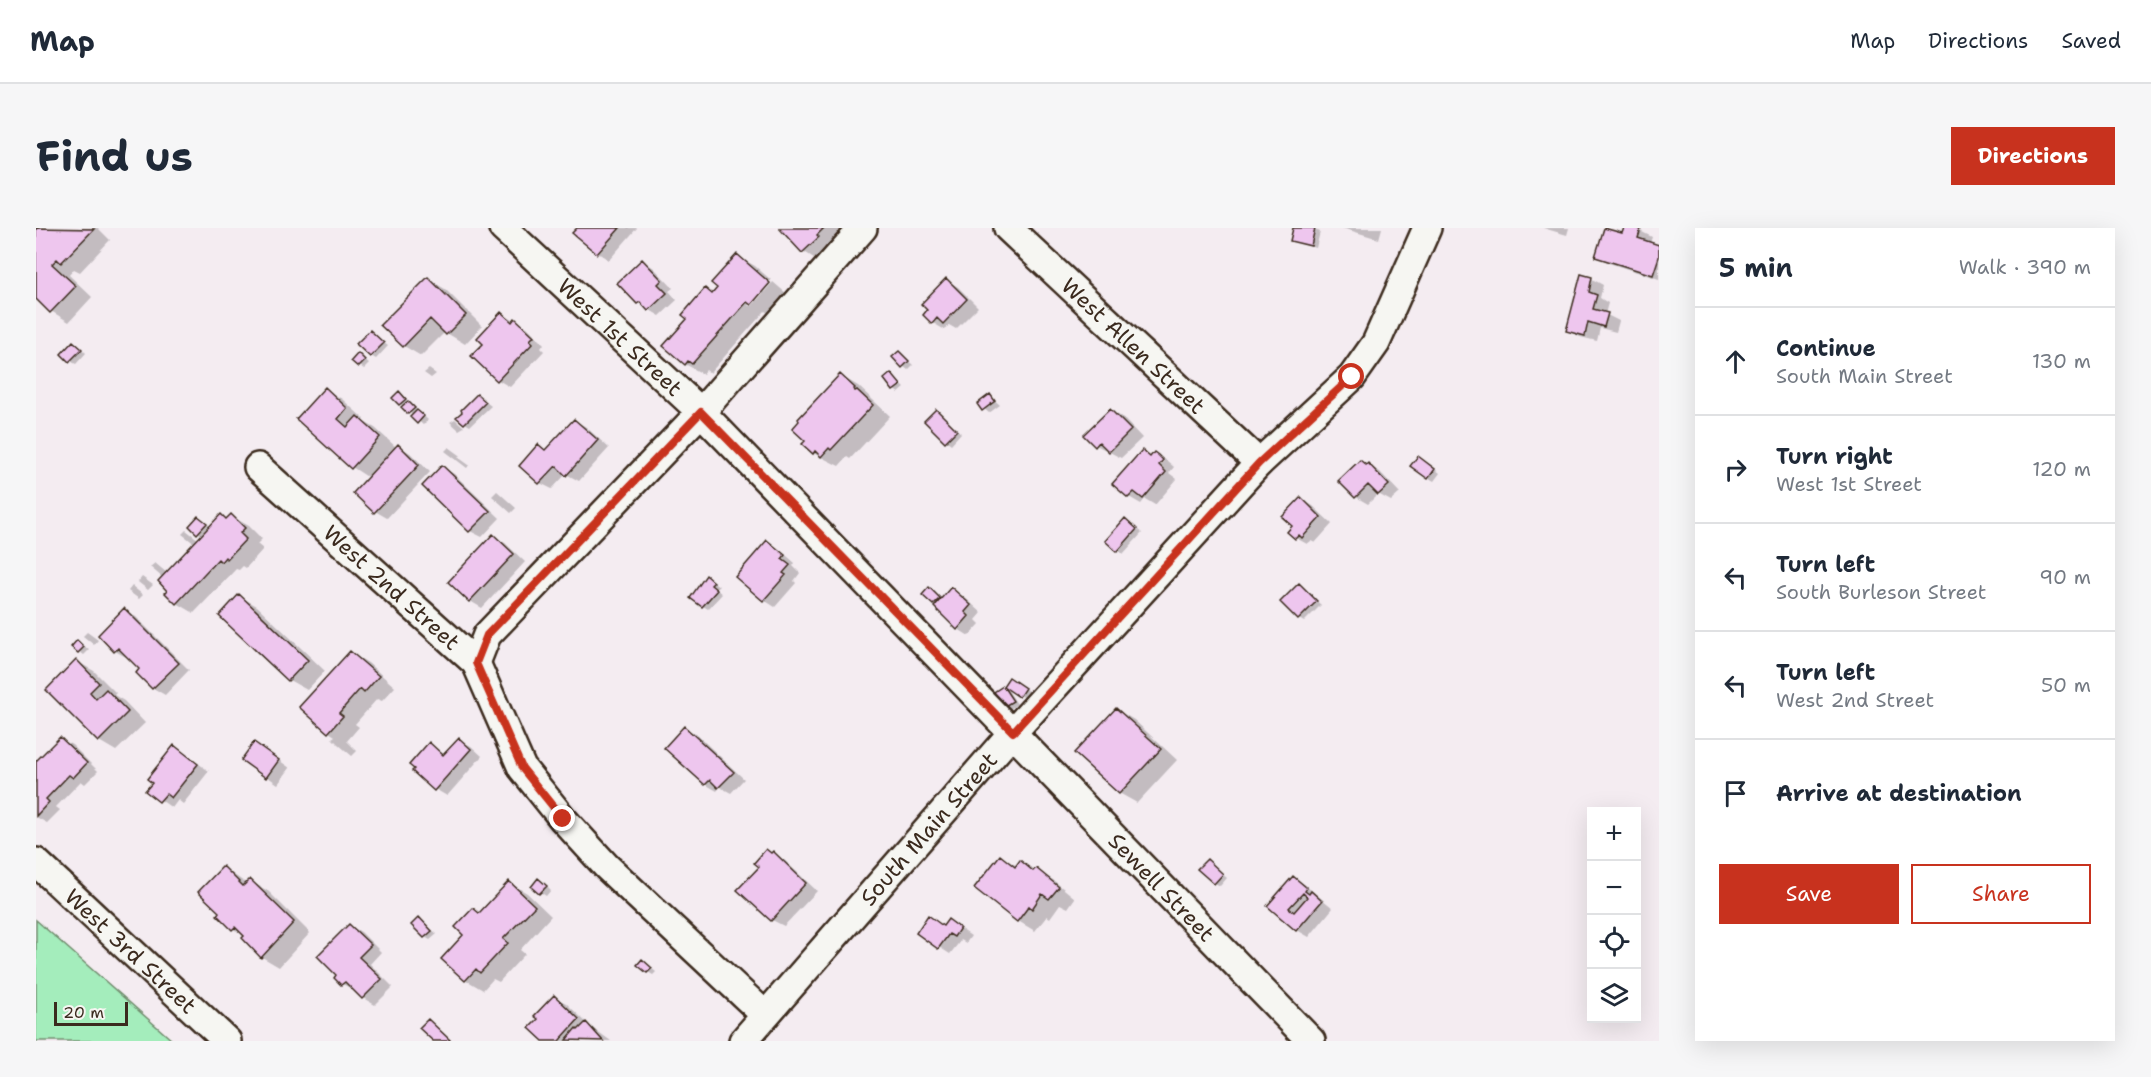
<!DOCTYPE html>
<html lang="en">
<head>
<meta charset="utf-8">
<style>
  :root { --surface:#fff; --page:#f6f6f7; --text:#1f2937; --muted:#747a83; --line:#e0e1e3; --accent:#c8321e }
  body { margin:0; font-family:"Shantell Sans",sans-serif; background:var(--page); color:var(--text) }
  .controls { position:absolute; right:18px; bottom:18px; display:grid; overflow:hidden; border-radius:0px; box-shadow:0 6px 24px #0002 }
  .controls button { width:54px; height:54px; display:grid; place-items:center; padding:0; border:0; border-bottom:2px solid var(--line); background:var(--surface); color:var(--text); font:30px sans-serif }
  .scale { position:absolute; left:18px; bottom:15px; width:74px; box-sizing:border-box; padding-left:6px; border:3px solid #3b2a1e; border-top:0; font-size:16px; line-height:21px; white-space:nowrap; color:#3b2a1e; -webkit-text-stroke:4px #f6f6f2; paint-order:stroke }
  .stop { position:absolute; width:18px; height:18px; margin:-14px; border:4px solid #c8321e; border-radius:50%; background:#fff }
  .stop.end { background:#c8321e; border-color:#fff; box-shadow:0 2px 6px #0008 }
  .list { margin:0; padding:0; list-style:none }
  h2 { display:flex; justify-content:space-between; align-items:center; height:78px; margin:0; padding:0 24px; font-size:26px }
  h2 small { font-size:20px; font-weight:400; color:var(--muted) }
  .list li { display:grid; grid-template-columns:39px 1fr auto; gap:18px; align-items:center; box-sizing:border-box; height:108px; padding:0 24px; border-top:2px solid var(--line) }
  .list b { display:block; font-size:22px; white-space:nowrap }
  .list p { margin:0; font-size:20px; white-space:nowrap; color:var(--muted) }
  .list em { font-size:20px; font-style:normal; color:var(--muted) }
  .actions { display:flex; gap:12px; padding:18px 24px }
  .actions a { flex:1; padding:14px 0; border:2px solid var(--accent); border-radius:0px; text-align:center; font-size:21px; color:var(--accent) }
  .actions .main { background:var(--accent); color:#fff }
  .icon { flex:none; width:33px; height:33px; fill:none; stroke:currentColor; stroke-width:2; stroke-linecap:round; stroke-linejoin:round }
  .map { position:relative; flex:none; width:1623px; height:813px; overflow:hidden; border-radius:0px }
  header { display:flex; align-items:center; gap:36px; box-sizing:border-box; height:84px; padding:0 30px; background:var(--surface); border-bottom:2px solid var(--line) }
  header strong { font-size:28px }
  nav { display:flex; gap:33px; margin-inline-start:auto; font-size:21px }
  .intro { display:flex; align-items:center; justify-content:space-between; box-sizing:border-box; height:144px; padding:0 36px }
  h1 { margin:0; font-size:42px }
  .button { padding:15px 27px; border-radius:0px; background:var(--accent); color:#fff; font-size:21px; font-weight:700 }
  main { display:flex; gap:36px; padding:0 36px }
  aside { flex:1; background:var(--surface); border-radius:0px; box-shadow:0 6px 24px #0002 }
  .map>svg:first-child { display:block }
  .green { fill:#a4edbc; stroke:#708c6d; stroke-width:1.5 }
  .shadow { fill:#0003; fill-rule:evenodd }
  .building { fill:#eec6ee; stroke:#3b2a1e; stroke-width:1.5; fill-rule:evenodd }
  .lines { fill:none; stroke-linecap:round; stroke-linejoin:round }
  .minor-casing { stroke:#3b2a1e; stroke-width:32 }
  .minor { stroke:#f6f6f2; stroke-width:27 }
  .route { stroke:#c8321e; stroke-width:8 }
  .labels { text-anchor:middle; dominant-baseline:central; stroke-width:4.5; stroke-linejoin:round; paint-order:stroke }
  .street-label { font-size:22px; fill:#3b2a1e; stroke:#f6f6f2 }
</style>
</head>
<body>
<header>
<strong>Map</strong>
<nav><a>Map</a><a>Directions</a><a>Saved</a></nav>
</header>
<div class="intro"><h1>Find us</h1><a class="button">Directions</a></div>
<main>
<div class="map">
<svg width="1623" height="813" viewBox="0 0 1623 813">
  <rect width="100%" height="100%" fill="#f4ecf1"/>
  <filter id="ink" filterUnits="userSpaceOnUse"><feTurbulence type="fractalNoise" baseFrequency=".0167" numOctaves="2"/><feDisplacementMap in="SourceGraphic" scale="12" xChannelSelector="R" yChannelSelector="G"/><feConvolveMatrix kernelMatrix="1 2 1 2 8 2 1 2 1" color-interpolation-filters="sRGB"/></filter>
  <g filter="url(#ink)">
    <path class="green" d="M 0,692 L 137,813 L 0,813 Z"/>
    <path class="shadow" d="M 0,0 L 62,0 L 74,12 L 44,44 L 38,41 L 33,47 L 56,69 L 33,94 L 15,83 L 0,69 Z
      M 543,0 L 601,0 L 573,32 L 562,25 Z
      M 745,0 L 816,0 L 784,34 L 767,23 Z
      M 1259,0 L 1275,0 L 1284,4 L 1280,20 L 1256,12 Z
      M 1306,0 L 1346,0 L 1343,11 Z
      M 1507,0 L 1533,0 L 1531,7 Z
      M 1589,0 L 1604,3 L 1616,9 L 1614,15 L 1623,18 L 1623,51 L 1573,35 L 1561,28 L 1587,7 Z
      M 701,28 L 719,38 L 735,52 L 712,78 L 716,78 L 737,54 L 751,66 L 733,86 L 729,83 L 674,145 L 670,142 L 667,146 L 649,136 L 653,91 L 670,62 L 678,67 L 684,60 Z
      M 607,33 L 618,40 L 637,60 L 633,63 L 641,72 L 624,88 L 602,75 Z
      M 1546,48 L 1556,51 L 1567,57 L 1564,70 L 1572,75 L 1569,86 L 1583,93 L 1580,104 L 1564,100 L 1561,113 L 1544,109 L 1532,102 Z
      M 392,51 L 409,61 L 446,98 L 429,116 L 409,104 L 385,128 L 368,118 Z
      M 910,52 L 922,59 L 942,79 L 920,101 L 913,97 L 909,102 L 897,95 Z
      M 465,86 L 491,99 L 508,116 L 505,120 L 508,123 L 474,159 L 462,152 L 437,128 L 449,116 Z
      M 334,104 L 352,118 L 340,131 L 335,128 Z
      M 38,114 L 50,125 L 40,136 L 34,133 Z
      M 863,125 L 877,137 L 872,142 L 867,138 Z
      M 322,127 L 333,136 L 328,141 L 317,133 Z
      M 393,141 L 400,146 L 395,150 L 388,145 Z
      M 855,147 L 869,160 L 863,165 L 858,162 Z
      M 805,148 L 822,158 L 854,188 L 814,231 L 811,229 L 803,238 L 777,225 Z
      M 289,161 L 306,171 L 328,191 L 326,193 L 339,200 L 361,220 L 363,218 L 374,225 L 394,244 L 351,290 L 339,283 L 333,250 L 316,239 Z
      M 363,165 L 392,192 L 387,197 L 358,170 Z
      M 441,167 L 455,178 L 434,198 L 429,195 Z
      M 954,168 L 964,177 L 953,185 L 943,176 Z
      M 900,183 L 925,205 L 915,216 L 910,212 Z
      M 1074,183 L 1086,189 L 1106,210 L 1085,230 L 1060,217 Z
      M 419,191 L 428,199 L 423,202 L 414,194 Z
      M 538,192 L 550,199 L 573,220 L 543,253 L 530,246 L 516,261 L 504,255 L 485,238 L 502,218 L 511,223 Z
      M 413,219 L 424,227 L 422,229 L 433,237 L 431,240 L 409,223 Z
      M 1106,224 L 1115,229 L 1119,226 L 1130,232 L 1138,239 L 1133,245 L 1141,251 L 1119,277 L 1109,271 L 1105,276 L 1093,269 L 1078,256 ZM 1124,233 L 1128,233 L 1119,244 Z
      M 1388,233 L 1404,245 L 1398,253 L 1393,250 Z
      M 1332,237 L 1344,244 L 1364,265 L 1355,273 L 1342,266 L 1332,276 L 1320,269 Z
      M 406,239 L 418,246 L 464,290 L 446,309 L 434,303 Z
      M 461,263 L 480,280 L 475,285 L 456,268 Z
      M 1265,271 L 1277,278 L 1296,296 L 1279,315 L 1275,313 L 1271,316 L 1260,310 L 1258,298 Z
      M 185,288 L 191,292 L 195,288 L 213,298 L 226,311 L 221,316 L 227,321 L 210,340 L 207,338 L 203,342 L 200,341 L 158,385 L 141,375 L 127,350 L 114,339 L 119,335 L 131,345 L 159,316 L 146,306 L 150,302 L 163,312 L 167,308 L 162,304 L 163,289 L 175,299 Z
      M 1089,292 L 1106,305 L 1087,326 L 1082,322 Z
      M 457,308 L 469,315 L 489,334 L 446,380 L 434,373 Z
      M 731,314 L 743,321 L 759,335 L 757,338 L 764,345 L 758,353 L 760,355 L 739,379 L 728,372 Z
      M 106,349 L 117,357 L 112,362 L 102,354 Z
      M 676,353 L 683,358 L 680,361 L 686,366 L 672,381 L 667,378 Z
      M 1263,357 L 1285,377 L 1268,394 L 1263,391 Z
      M 96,358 L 107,367 L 103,371 L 92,363 Z
      M 894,361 L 906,372 L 916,361 L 927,368 L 946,385 L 940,392 L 944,396 L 933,408 L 922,401 L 898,376 Z
      M 203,368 L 221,378 L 289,443 L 271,462 L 253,452 L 185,388 Z
      M 89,382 L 100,389 L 153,442 L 129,467 L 117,460 L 102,445 L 105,441 L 92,428 L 90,429 L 79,423 Z
      M 51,404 L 62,412 L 58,417 L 47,408 Z
      M 41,414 L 53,422 L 48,427 L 37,419 Z
      M 315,425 L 332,435 L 359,459 L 346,473 L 341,471 L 319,496 L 323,499 L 311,513 L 321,523 L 316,528 L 302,516 L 296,510 L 299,508 L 293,504 Z
      M 40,433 L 58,443 L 80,465 L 78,467 L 88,473 L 109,495 L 80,523 L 63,513 Z
      M 974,451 L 994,464 L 989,470 L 969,458 Z
      M 969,458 L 981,476 L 974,481 L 969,478 L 960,465 Z
      M 1081,482 L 1098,492 L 1141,532 L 1101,575 L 1083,565 Z
      M 649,500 L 660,506 L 708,551 L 695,565 L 684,559 L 681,563 L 669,556 Z
      M 24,511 L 36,517 L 62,543 L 49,556 L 45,553 L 20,579 L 24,582 L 11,595 L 0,589 L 0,536 Z
      M 423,512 L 435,518 L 446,528 L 411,568 L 399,561 L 393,516 L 409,527 Z
      M 139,519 L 173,543 L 147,576 L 142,572 L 136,580 L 112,563 Z
      M 230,523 L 254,540 L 242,556 L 207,532 Z
      M 737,625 L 748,632 L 781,663 L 748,698 L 736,692 L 704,662 Z
      M 965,629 L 981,638 L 984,634 L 1000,642 L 1017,652 L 1039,670 L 1032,680 L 1024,676 L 1014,690 L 1011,688 L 999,703 L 982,693 Z
      M 1171,633 L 1191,650 L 1184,658 L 1179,655 Z
      M 188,640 L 211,656 L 214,653 L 232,663 L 274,705 L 243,739 L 226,729 L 210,708 L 197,701 L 183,687 Z
      M 1257,650 L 1269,657 L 1297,680 L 1273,709 L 1261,702 L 1233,678 Z
      M 474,655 L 491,665 L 515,688 L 484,722 L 489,726 L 463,754 L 457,751 L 447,762 L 430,752 L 429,707 L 445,686 Z
      M 508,655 L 515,662 L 510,668 L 497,659 Z
      M 384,691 L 401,706 L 394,712 L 389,709 Z
      M 913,693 L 935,708 L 930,715 L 925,712 L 914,726 L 903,719 L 904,696 L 909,699 Z
      M 314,698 L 325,704 L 345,724 L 334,736 L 357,759 L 339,777 L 327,770 L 319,762 L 306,756 Z
      M 607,733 L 620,744 L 617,747 L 612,744 Z
      M 518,769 L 530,775 L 554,798 L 575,813 L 510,813 Z"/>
    <path class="building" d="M 0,0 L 58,1 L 25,35 L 21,31 L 16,36 L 40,58 L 14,85 L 0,71 Z
      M 541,0 L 584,0 L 561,26 L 536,5 Z
      M 743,0 L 788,0 L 781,7 L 783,9 L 766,25 Z
      M 1257,0 L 1279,0 L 1275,18 L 1254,13 Z
      M 1568,0 L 1586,5 L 1588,0 L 1600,0 L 1605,1 L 1602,10 L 1623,17 L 1623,29 L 1617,47 L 1559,29 Z
      M 701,26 L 734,55 L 715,77 L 711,74 L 656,136 L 652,133 L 649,137 L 627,118 L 651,91 L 646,87 L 669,60 L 676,66 L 681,60 L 675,55 Z
      M 606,31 L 626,52 L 622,56 L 631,65 L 612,83 L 604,74 L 601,76 L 581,55 Z
      M 1545,46 L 1556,49 L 1553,64 L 1561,67 L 1557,81 L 1572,85 L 1568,99 L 1552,94 L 1549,108 L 1530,103 Z
      M 392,49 L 430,87 L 410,107 L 394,91 L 367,119 L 344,97 Z
      M 910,50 L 931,71 L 907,96 L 901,90 L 896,96 L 887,87 L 891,82 L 885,76 Z
      M 465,84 L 476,94 L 479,90 L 498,108 L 494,112 L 497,115 L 461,153 L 435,128 L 447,116 L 441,110 Z
      M 334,102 L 348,115 L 334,129 L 320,116 Z
      M 37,113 L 46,121 L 33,134 L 25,126 Z
      M 863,123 L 873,133 L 866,140 L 856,129 Z
      M 322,125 L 329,132 L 322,139 L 315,133 Z
      M 855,145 L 865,157 L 857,163 L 848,151 Z
      M 804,146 L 819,160 L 818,161 L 819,163 L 821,162 L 837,177 L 795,222 L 793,220 L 785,229 L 779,223 L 777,226 L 766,216 L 769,213 L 756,201 L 763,193 L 762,191 Z
      M 289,159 L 311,180 L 302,191 L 311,199 L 321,188 L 344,209 L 315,241 L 260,191 Z
      M 363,163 L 370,171 L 363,177 L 356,170 Z
      M 441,166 L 450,174 L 428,196 L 420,189 L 426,184 L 425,182 Z
      M 954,166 L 959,173 L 946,183 L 941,176 Z
      M 372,173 L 379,180 L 372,186 L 365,179 Z
      M 900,181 L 921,202 L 909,214 L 888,193 Z
      M 1074,181 L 1095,202 L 1073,224 L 1063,214 L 1059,219 L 1047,207 Z
      M 381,182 L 388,188 L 381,196 L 374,189 Z
      M 538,191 L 562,212 L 530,248 L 520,238 L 503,256 L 483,238 L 502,216 L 509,222 Z
      M 362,216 L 383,237 L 338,285 L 317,265 Z
      M 1106,222 L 1114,229 L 1118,224 L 1122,227 L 1127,232 L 1123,237 L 1130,244 L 1107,271 L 1098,264 L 1092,270 L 1076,256 Z
      M 1382,228 L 1399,241 L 1392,251 L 1374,238 Z
      M 1324,232 L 1330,237 L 1332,235 L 1353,257 L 1342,267 L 1332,257 L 1319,270 L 1302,253 Z
      M 406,237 L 454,283 L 433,304 L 386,258 Z
      M 1265,269 L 1285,289 L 1266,310 L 1263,307 L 1259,311 L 1251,304 L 1256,298 L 1246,289 Z
      M 185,286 L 190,291 L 195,286 L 209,300 L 204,305 L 210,311 L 191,331 L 189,329 L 185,334 L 182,331 L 140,376 L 129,365 L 131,363 L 122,353 Z
      M 162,288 L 171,295 L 161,306 L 153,298 Z
      M 1089,290 L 1101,301 L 1081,324 L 1069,313 Z
      M 457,306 L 478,326 L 433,374 L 412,354 Z
      M 731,312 L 749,327 L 746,331 L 754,337 L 747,345 L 750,347 L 727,373 L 699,349 Z
      M 670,347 L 678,354 L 675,357 L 681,362 L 666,379 L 654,370 Z
      M 1263,355 L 1281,373 L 1262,392 L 1244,374 Z
      M 893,359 L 904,370 L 897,377 L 886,367 Z
      M 915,359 L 935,377 L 929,384 L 933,388 L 921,402 L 898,379 Z
      M 203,366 L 272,432 L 252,453 L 183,388 Z
      M 88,380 L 143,435 L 116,461 L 100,445 L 103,441 L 82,420 L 78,424 L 62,407 Z
      M 41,412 L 48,419 L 42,425 L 35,419 Z
      M 314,423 L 343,448 L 328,465 L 324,461 L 303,485 L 307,488 L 292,505 L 263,479 Z
      M 40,431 L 63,455 L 54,464 L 60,471 L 70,461 L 92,484 L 62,514 L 10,462 Z
      M 973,449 L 989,460 L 983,469 L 967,458 Z
      M 967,458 L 977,473 L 967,479 L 958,464 Z
      M 1080,480 L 1125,521 L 1083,566 L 1038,525 Z
      M 648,498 L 698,544 L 682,560 L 674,552 L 669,557 L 628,520 Z
      M 24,509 L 51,535 L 37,550 L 33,547 L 10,571 L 13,574 L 0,588 L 0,533 Z
      M 423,510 L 435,521 L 398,563 L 376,543 L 378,541 L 373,537 L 393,514 L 407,527 Z
      M 218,514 L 243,532 L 230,550 L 205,532 Z
      M 138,517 L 162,536 L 135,570 L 130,566 L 123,574 L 109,563 L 116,555 L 111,551 Z
      M 730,621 L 735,625 L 737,623 L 770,655 L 735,693 L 701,662 L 723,639 L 718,635 Z
      M 964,627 L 979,639 L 984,632 L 997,643 L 1000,640 L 1023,659 L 1013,671 L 1006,666 L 996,681 L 993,678 L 981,694 L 938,660 Z
      M 1171,631 L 1187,646 L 1178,656 L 1161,641 Z
      M 187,638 L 207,658 L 214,651 L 258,694 L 225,730 L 206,710 L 208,708 L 199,699 L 196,702 L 181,687 L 183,684 L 162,664 Z
      M 1257,648 L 1271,660 L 1269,663 L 1273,666 L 1275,663 L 1286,673 L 1260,703 L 1231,678 ZM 1267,665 L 1271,669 L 1258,684 L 1253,680 Z
      M 502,650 L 511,658 L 503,666 L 495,659 Z
      M 473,653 L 499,678 L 467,711 L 472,715 L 444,745 L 440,741 L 429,753 L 405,731 L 427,707 L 419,699 L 437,680 L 443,685 Z
      M 892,687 L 907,698 L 912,691 L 924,700 L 918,709 L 913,706 L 902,721 L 880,705 Z
      M 383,689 L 396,703 L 388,710 L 375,697 Z
      M 313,696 L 335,717 L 323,729 L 346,751 L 326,771 L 309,754 L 305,757 L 298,750 L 300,747 L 281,728 Z
      M 606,731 L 616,740 L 611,745 L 601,737 Z
      M 518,767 L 543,791 L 523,813 L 507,813 L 493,800 L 502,791 L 498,788 Z
      M 392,791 L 414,812 L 413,813 L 397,813 L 383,800 Z
      M 550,794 L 567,813 L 530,812 L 540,800 L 542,802 Z"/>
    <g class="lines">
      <g class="minor-casing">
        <g id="minor">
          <path id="s1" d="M 467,0 L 665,184 L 1275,813"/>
          <path id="s2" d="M 972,0 L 1223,235"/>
          <path id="s3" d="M 222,239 L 440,435 L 486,540 L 527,591 L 571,639 L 729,787"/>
          <path d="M 440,435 L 451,407 L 665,184 L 827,0"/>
          <path id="s4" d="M 0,634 L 191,813"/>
          <path id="s5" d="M 707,813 L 977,504 L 1223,235 L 1316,149 L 1340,115 L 1391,0"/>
        </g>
      </g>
      <use href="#minor" class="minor"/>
    </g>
  </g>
  <g class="lines" filter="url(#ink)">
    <path class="route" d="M 527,591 L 486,540 L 440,435 L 451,407 L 665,184 L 977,504 L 1223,235 L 1316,149"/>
  </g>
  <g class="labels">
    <g class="street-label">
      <text stroke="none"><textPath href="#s1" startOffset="160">West 1st Street</textPath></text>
      <text stroke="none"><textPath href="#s2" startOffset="172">West Allen Street</textPath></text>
      <text stroke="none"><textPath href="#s3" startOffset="180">West 2nd Street</textPath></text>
      <text stroke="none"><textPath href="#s5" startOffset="282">South Main Street</textPath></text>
      <text stroke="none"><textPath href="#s1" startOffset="932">Sewell Street</textPath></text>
      <text stroke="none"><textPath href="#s4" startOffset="130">West 3rd Street</textPath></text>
    </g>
  </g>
</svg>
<div class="controls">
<button>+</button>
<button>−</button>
<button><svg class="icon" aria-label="locate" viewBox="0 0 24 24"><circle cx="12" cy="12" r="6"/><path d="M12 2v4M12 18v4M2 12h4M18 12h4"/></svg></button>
<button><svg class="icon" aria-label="layers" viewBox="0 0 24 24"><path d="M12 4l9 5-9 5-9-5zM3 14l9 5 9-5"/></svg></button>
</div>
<div class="scale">20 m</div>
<div class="stop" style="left:1316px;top:149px"></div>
<div class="stop end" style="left:527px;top:591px"></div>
</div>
<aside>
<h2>5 min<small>Walk · 390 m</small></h2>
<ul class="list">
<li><svg class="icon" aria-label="ahead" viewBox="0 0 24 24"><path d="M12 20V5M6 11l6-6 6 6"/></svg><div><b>Continue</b><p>South Main Street</p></div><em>130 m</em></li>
<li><svg class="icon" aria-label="right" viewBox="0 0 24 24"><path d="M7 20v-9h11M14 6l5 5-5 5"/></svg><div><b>Turn right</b><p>West 1st Street</p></div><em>120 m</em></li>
<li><svg class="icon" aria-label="left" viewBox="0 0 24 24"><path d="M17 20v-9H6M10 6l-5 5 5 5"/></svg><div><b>Turn left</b><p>South Burleson Street</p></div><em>90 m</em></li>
<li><svg class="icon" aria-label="left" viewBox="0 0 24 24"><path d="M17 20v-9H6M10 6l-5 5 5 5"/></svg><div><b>Turn left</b><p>West 2nd Street</p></div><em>50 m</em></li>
<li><svg class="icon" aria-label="arrive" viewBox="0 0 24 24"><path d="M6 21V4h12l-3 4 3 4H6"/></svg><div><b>Arrive at destination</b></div></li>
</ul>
<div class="actions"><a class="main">Save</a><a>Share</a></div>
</aside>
</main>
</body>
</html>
